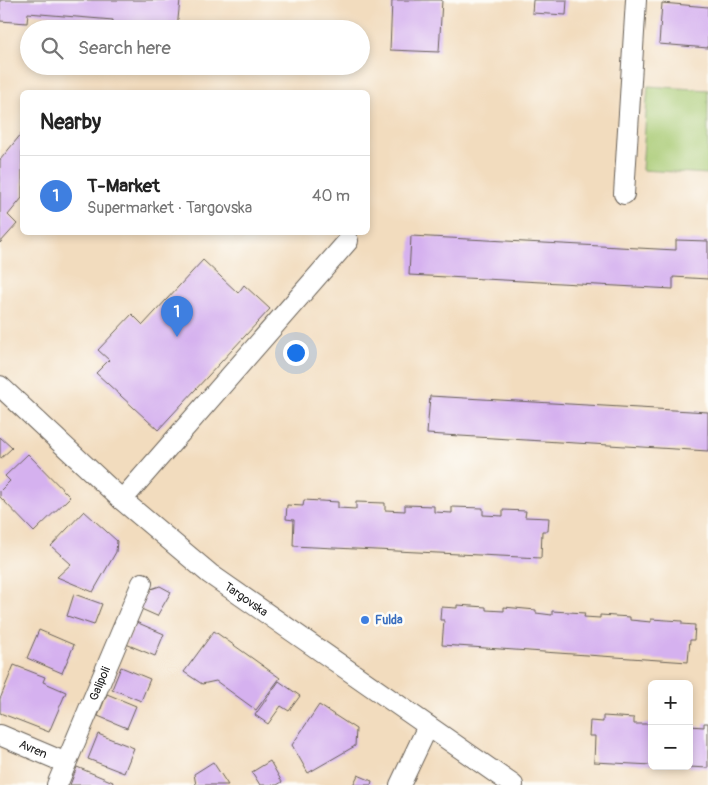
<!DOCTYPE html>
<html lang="en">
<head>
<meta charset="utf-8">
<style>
  :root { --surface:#fff; --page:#f2f2f2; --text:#222; --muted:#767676; --line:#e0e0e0; --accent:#db2777 }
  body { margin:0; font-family:Pangolin,sans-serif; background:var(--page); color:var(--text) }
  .controls { position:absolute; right:15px; bottom:15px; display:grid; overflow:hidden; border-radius:8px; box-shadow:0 2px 8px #0003 }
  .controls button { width:45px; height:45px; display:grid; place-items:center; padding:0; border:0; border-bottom:1px solid var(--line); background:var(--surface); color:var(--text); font:25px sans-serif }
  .you { position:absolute; left:295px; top:352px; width:18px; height:18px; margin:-12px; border:4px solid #fff; border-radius:50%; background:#1a73e8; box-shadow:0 0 0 8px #1a73e833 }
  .badge { display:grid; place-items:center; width:32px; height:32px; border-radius:50%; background:var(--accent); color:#fff; font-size:16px; font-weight:700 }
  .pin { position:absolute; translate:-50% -41px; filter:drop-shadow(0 1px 2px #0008) }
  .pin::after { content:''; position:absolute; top:26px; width:18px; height:15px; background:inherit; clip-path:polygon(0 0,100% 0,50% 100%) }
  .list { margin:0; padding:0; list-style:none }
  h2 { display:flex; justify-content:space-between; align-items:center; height:65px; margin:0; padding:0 20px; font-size:21px }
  h2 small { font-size:16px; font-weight:400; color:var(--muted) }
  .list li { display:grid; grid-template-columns:32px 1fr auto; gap:15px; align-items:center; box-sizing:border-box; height:80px; padding:0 20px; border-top:1px solid var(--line) }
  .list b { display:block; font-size:19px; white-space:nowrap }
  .list p { margin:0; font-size:16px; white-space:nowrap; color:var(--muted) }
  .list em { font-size:16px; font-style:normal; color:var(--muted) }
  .icon { flex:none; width:28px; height:28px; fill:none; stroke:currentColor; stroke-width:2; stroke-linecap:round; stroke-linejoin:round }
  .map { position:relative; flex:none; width:708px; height:785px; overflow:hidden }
  .search { position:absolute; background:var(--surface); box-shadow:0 2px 8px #0003; left:20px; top:20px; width:350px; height:55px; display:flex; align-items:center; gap:12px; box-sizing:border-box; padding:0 18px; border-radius:28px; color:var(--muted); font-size:19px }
  .panel { position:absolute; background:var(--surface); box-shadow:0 2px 8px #0003; left:20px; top:90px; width:350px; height:145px; border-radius:8px }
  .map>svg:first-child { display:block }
  .green { fill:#a8ca73; stroke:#627348 }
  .building { fill:#d5b1ef }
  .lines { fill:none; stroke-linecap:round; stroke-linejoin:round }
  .minor-casing { stroke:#675f55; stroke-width:22 }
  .minor { stroke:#fff; stroke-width:20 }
  .shop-dot { fill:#3f7fe0; stroke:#fdfcf7; stroke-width:2 }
  .labels { text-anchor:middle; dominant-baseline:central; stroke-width:5; stroke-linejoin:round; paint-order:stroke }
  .street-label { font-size:12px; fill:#1c1c1c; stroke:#fdfcf7 }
  .shop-label { font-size:12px; font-weight:bold; fill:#366cbe; stroke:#fdfcf7; text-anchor:start }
</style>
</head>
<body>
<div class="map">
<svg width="708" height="785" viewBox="0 0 708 785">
  <rect width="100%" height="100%" fill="#fdfcf7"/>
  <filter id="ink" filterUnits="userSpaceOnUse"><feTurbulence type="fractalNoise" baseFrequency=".02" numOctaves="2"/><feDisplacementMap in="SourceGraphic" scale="10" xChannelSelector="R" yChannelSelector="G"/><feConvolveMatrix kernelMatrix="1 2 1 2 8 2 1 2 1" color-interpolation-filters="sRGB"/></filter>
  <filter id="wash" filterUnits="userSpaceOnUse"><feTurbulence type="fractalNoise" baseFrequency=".0096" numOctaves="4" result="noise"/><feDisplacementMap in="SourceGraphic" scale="20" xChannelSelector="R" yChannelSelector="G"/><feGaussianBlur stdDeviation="1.12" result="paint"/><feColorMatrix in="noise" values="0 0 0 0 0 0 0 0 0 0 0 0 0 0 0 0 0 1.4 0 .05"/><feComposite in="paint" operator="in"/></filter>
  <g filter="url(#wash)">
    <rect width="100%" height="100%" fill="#f2dcbe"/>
    <path class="green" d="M 648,86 L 708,90 L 708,174 L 642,170 Z"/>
    <g id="blocks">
      <path class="building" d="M 0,0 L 180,0 L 177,29 L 112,29 L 113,20 L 28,13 L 27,23 L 0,21 Z
        M 392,0 L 442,0 L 439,52 L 390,50 Z
        M 533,0 L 567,0 L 566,15 L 532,13 Z
        M 662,3 L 708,7 L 708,48 L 659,44 Z
        M 22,133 L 22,198 L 8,215 L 17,224 L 0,243 L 0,160 Z
        M 411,236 L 676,250 L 676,240 L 708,241 L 708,279 L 673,277 L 673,289 L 409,275 Z
        M 203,260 L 238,293 L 244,285 L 270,309 L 158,430 L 96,373 L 109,360 L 98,350 L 132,314 L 143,325 Z
        M 430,396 L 708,412 L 708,451 L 427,434 Z
        M 0,437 L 12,448 L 0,459 Z
        M 28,454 L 70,497 L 34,532 L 0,497 L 0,491 L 10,481 L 5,476 Z
        M 304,500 L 338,502 L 338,508 L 356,509 L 356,502 L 385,503 L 385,510 L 405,511 L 405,505 L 434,506 L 434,512 L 452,513 L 452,507 L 483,508 L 483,515 L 503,516 L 503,510 L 526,511 L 525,517 L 549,518 L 548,531 L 542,531 L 541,558 L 293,546 L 294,520 L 286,519 L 287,505 L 303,506 Z
        M 84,511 L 117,541 L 116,552 L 93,592 L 57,577 L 71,564 L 51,546 Z
        M 160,586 L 171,592 L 157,616 L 139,608 L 148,590 Z
        M 74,594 L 102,604 L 94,625 L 67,616 Z
        M 457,605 L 486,607 L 486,610 L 504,611 L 504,607 L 536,610 L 536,613 L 552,615 L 552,611 L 585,613 L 584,617 L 600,618 L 600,615 L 630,617 L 630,620 L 651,622 L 651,619 L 682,621 L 682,624 L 695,625 L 694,640 L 690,640 L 688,662 L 442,645 L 444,620 L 440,620 L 441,607 L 457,608 Z
        M 136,622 L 164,634 L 155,656 L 126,644 Z
        M 39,630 L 74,645 L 62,673 L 27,658 Z
        M 214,631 L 280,678 L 256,710 L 216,681 L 202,684 L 184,672 Z
        M 14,665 L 45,677 L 43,682 L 66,692 L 49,732 L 0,713 L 0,699 Z
        M 121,667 L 150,679 L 141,701 L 112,689 Z
        M 279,681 L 300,696 L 289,711 L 281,706 L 268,724 L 255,715 Z
        M 107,694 L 136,706 L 127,728 L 98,716 Z
        M 319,705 L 356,729 L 355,746 L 308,773 L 292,745 Z
        M 603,716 L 634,718 L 634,724 L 652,724 L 652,765 L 594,762 L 595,736 L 589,736 L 590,721 L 603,722 Z
        M 704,723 L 708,723 L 708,768 L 689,767 L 689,726 L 704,727 Z
        M 98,734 L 134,748 L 124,773 L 88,759 Z
        M 270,761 L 282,782 L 277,785 L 260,785 L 252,772 Z
        M 213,762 L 228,785 L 196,785 L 194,774 Z
        M 77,767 L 113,782 L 112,785 L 70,785 Z
        M 358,775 L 372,781 L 371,785 L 353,785 Z"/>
    </g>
  </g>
  <g filter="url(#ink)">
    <use href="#blocks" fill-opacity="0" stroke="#675f55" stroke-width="1"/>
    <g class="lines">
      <g class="minor-casing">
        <g id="minor">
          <path d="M 624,194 L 636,0"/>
          <path id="s1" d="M 0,386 L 122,500 L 210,574 L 513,785"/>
          <path d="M 122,500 L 348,241"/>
          <path id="s2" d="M 0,735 L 66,763"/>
          <path id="s3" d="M 57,785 L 142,583"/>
          <path d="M 400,785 L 428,726"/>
        </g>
      </g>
      <use href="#minor" class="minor"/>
    </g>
  </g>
  <circle class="shop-dot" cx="365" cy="620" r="5"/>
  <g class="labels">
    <g class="street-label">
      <text stroke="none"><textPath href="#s1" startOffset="326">Targovska</textPath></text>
      <text stroke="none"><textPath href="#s3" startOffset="110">Galipoli</textPath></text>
      <text stroke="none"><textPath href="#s2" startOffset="36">Avren</textPath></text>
    </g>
    <g class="shop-label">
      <text x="375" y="620">Fulda</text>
    </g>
  </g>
</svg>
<div class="controls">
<button>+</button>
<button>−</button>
</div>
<div class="you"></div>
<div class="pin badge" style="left:177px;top:337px;background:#3f7fe0">1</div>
<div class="search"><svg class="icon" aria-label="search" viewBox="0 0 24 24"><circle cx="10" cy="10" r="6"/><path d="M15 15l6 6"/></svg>Search here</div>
<section class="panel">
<h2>Nearby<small></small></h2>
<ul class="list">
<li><span class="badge" style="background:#3f7fe0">1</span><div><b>T-Market</b><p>Supermarket · Targovska</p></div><em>40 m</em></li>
</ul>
</section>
</div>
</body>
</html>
